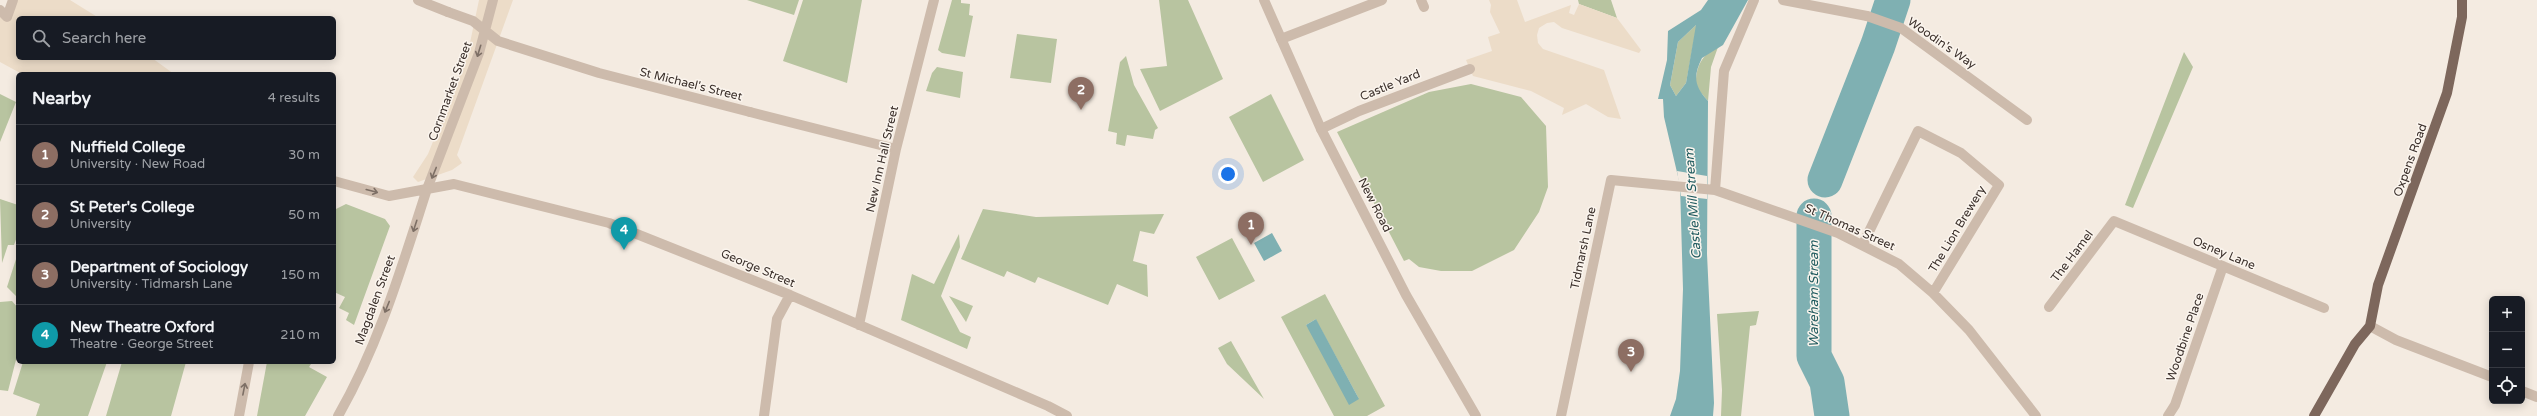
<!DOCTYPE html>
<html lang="en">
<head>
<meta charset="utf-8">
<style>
  :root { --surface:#171b24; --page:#20242c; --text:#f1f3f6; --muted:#9ea1a6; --line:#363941; --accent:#7c3aed }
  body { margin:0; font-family:"Varela Round",sans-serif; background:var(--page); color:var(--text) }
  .controls { position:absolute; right:12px; bottom:12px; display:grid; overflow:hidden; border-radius:6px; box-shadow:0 2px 10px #0003 }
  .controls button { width:36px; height:36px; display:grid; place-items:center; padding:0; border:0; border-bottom:1px solid var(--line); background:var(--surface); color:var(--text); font:20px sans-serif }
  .you { position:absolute; left:1228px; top:174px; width:14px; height:14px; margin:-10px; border:3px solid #fff; border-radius:50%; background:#1a73e8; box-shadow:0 0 0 6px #1a73e833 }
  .badge { display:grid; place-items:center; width:26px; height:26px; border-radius:50%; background:var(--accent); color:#fff; font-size:13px; font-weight:700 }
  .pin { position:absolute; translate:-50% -33px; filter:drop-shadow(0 1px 2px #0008) }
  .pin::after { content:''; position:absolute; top:21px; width:14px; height:12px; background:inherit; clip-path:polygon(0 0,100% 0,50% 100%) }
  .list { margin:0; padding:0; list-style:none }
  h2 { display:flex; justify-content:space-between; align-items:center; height:52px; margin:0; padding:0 16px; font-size:17px }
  h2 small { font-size:13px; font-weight:400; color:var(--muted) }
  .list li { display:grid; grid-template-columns:26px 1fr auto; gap:12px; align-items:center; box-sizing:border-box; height:60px; padding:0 16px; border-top:1px solid var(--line) }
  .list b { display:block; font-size:15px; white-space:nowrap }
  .list p { margin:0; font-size:13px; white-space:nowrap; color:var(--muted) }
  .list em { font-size:13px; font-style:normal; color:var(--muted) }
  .icon { flex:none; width:22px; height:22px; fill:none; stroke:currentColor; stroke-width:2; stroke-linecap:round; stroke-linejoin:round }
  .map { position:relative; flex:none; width:2537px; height:416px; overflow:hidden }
  .search { position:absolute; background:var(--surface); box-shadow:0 2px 10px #0003; left:16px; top:16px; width:320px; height:44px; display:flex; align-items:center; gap:10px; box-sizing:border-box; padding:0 14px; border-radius:6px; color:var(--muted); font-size:15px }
  .panel { position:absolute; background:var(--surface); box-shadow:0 2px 10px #0003; left:16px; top:72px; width:320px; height:292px; border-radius:6px }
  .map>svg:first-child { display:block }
  .green { fill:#b8c4a0; fill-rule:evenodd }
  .plaza { fill:#ecdcc8 }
  .water { fill:#7fb0b2; fill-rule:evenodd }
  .pier { fill:#f4ebe1 }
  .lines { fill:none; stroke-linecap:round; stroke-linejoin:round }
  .river { stroke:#7fb0b2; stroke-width:35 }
  .pedestrian { stroke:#cdbbac; stroke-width:10 }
  .minor { stroke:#cdbbac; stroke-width:10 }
  .primary { stroke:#7d675c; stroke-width:10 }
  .oneway { stroke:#7d6f65 }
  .labels { text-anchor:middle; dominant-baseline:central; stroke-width:3; stroke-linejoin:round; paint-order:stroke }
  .street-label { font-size:12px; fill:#3b302b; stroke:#fbf5ee }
  .water-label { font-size:13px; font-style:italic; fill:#1f5a5e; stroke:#fbf5ee }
</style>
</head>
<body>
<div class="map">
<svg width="2537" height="416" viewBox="0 0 2537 416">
  <rect width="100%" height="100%" fill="#f4ebe1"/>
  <path class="green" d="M 747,0 L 799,0 L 794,15 Z
    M 803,0 L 862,0 L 847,83 L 783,61 Z
    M 952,0 L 961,0 L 961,3 L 970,4 L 969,15 L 973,16 L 965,57 L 942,53 L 938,50 Z
    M 1159,0 L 1188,0 L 1223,79 L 1160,111 L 1140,69 L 1167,66 Z
    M 1578,0 L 1611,0 L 1617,18 L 1579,4 Z
    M 1697,24 L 1686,83 L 1676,96 L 1670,85 L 1678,42 Z
    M 1017,34 L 1057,39 L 1051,83 L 1010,78 Z
    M 1718,47 L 1711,67 L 1708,101 L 1696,87 C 1695,69 1701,54 1718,47 Z
    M 2184,52 L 2193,67 L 2133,208 L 2125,205 Z
    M 1126,56 L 1134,85 L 1158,128 L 1155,130 L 1153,139 L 1127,135 L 1125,146 L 1116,144 L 1117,133 L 1108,131 L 1120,62 Z
    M 937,67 L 963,72 L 960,98 L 926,91 L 932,73 Z
    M 1471,84 L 1521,97 L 1546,126 L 1548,187 L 1539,212 L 1514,250 L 1472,271 L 1441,271 L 1419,267 L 1409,259 L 1404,261 L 1337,132 L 1429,92 Z
    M 0,94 L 16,102 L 0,142 Z
    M 1271,94 L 1304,160 L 1263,182 L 1229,117 Z
    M 0,199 L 18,205 L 18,234 L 14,245 L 8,245 L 2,263 Z
    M 346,204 L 385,219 L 390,226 L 354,325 L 346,320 L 349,313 L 339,308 L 345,297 L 334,292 L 334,214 L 336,209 Z
    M 983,209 L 1036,217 L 1164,214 L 1154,234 L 1140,231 L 1133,261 L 1147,265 L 1148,297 L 1117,284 L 1108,305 L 1038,277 L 1035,283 L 1007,271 L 1004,277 L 961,259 Z
    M 959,234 L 960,247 L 941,296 L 960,332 L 971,337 L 967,349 L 901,320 L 912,274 L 934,284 Z
    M 1232,238 L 1255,281 L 1219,300 L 1196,257 Z
    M 18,253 L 18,298 L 7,287 Z
    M 1325,294 L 1385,406 L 1367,416 L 1334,416 L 1281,317 ZM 1316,319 L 1316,320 L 1359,399 L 1306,325 Z
    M 949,296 L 973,306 L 966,322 Z
    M 12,301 L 18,308 L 18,352 L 8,391 L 0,390 L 0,302 Z
    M 1759,311 L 1756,325 L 1750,326 L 1741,416 L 1721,416 L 1722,390 L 1717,314 Z
    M 1231,341 L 1264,399 L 1227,364 L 1218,348 Z
    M 23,362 L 107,362 L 88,416 L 36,416 L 40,404 L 13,394 Z
    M 122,362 L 186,362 L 171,416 L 106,416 Z
    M 267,362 L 307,362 L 311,364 L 309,367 L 327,377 L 305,416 L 257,416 Z"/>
  <path class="plaza" d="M 13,0 L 70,0 L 99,18 L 18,18 L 18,58 L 152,58 L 174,74 L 22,74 L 0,62 L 0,10 L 7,17 Z
    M 479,0 L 513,0 L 457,155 L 462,163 L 452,170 L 418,182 L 413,177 L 428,154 L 467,57 Z
    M 1489,0 L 1517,0 L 1525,22 L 1571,5 L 1569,13 L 1574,15 L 1579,4 L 1617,18 L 1641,50 L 1639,53 L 1562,28 L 1554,22 L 1547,23 L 1539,28 L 1537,35 L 1538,43 L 1543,49 L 1604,70 L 1621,119 L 1608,117 L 1586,104 L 1562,115 L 1564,108 L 1531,91 L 1473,76 L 1466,60 L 1492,51 L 1488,37 L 1500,33 L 1490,12 L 1491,5 Z"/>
  <path class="water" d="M 1708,0 L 1748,0 L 1723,45 L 1702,58 C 1693,76 1694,86 1708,101 L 1707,254 L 1714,403 L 1713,416 L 1670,416 L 1676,399 L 1680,371 L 1683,289 L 1680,185 L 1664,117 L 1663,99 L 1658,99 L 1667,60 L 1668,31 L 1701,10 ZM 1696,25 L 1686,83 L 1676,96 L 1670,85 L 1678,42 Z
    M 1272,233 L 1282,251 L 1264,261 L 1254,243 Z
    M 1316,319 L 1359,399 L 1349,405 L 1306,325 Z"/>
  <path class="pier" d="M 1677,171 L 1707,176 L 1707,199 L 1681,196 Z"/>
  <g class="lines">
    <path class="river" d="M 1825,180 L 1878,45 L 1893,0
      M 1814,216 L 1814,356 L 1827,382 L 1832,416"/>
    <path class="pedestrian" d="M 1421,0 L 1424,7
      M 448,12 L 473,21 L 498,41 L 599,73 L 750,112
      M 1867,16 L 1901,28 L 2027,120
      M 1281,39 L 1382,0
      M 1321,129 L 1359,111 L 1470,69
      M 427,189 L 479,53 L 493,0"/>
    <path class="minor" d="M 418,0 L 448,12
      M 1264,0 L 1321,129 L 1406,295 L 1476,416
      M 1783,0 L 1867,16
      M 0,10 L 7,17 L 13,0
      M 750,112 L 896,149
      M 334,181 L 389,196 L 454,184 L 609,223 L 790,295 L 1048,406 L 1067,416
      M 1715,190 L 1724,71 L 1754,0
      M 1863,244 L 1918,131 L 1961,153 L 1999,185 L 1933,293
      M 2049,307 L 2114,221 L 2324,308
      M 859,325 L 896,149 L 934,0
      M 2370,326 L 2396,340 L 2492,377
      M 2522,391 L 2537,397
      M 239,416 L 249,362
      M 338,416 C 379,345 402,266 427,189
      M 764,416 L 777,319 L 790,295
      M 1561,416 L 1611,180 L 1715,190 L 1838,233 L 1899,264 L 1933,293 L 1969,330 L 2036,416
      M 2168,416 L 2175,405 L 2223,266"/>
    <path class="primary" d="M 2314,416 L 2355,344 L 2370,326 L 2378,285 L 2447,93 L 2462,17 L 2462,0"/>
  </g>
  <defs><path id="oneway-shaft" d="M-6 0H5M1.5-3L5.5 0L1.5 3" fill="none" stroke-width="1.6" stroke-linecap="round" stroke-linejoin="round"/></defs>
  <g class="oneway">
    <use href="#oneway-shaft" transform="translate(479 51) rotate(107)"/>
    <use href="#oneway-shaft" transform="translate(434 173) rotate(112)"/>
    <use href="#oneway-shaft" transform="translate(372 191) rotate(15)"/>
    <use href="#oneway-shaft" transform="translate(415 226) rotate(108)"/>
    <use href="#oneway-shaft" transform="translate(387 307) rotate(112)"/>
    <use href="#oneway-shaft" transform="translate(244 389) rotate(-79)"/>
  </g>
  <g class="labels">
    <g class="street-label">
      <text transform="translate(1942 43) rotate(35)">Woodin's Way</text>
      <text transform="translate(691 84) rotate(14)">St Michael's Street</text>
      <text transform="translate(1390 85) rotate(-22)">Castle Yard</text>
      <text transform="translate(450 91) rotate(-70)">Cornmarket Street</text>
      <text transform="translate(882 159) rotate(-77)">New Inn Hall Street</text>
      <text transform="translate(2410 160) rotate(-70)">Oxpens Road</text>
      <text transform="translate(1375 205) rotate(63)">New Road</text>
      <text transform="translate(1850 227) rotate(24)">St Thomas Street</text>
      <text transform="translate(1957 229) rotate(-59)">The Lion Brewery</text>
      <text transform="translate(1583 248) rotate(-78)">Tidmarsh Lane</text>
      <text transform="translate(2224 253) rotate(23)">Osney Lane</text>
      <text transform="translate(2072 256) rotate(-53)">The Hamel</text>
      <text transform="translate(758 268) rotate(23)">George Street</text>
      <text transform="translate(375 300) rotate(-70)">Magdalen Street</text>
      <text transform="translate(2185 337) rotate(-71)">Woodbine Place</text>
    </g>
    <g class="water-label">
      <text transform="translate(1693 204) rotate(-94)">Castle Mill Stream</text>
      <text transform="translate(1814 294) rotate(-90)">Wareham Stream</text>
    </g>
  </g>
</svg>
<div class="controls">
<button>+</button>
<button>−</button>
<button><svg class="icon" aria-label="locate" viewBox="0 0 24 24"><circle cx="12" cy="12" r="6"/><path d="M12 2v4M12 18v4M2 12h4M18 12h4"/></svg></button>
</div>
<div class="you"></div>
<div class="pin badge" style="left:1251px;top:245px;background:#8d6e63">1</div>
<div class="pin badge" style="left:1081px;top:110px;background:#8d6e63">2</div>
<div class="pin badge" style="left:1631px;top:372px;background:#8d6e63">3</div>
<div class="pin badge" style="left:624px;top:250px;background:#0f9aa8">4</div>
<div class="search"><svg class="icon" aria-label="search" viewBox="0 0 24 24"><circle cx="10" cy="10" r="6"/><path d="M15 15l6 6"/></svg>Search here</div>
<section class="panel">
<h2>Nearby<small>4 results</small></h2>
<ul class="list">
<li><span class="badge" style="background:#8d6e63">1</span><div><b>Nuffield College</b><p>University · New Road</p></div><em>30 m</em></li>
<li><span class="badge" style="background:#8d6e63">2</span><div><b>St Peter's College</b><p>University</p></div><em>50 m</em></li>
<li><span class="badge" style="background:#8d6e63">3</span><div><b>Department of Sociology</b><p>University · Tidmarsh Lane</p></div><em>150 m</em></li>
<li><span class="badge" style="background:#0f9aa8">4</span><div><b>New Theatre Oxford</b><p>Theatre · George Street</p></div><em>210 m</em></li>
</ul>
</section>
</div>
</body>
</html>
